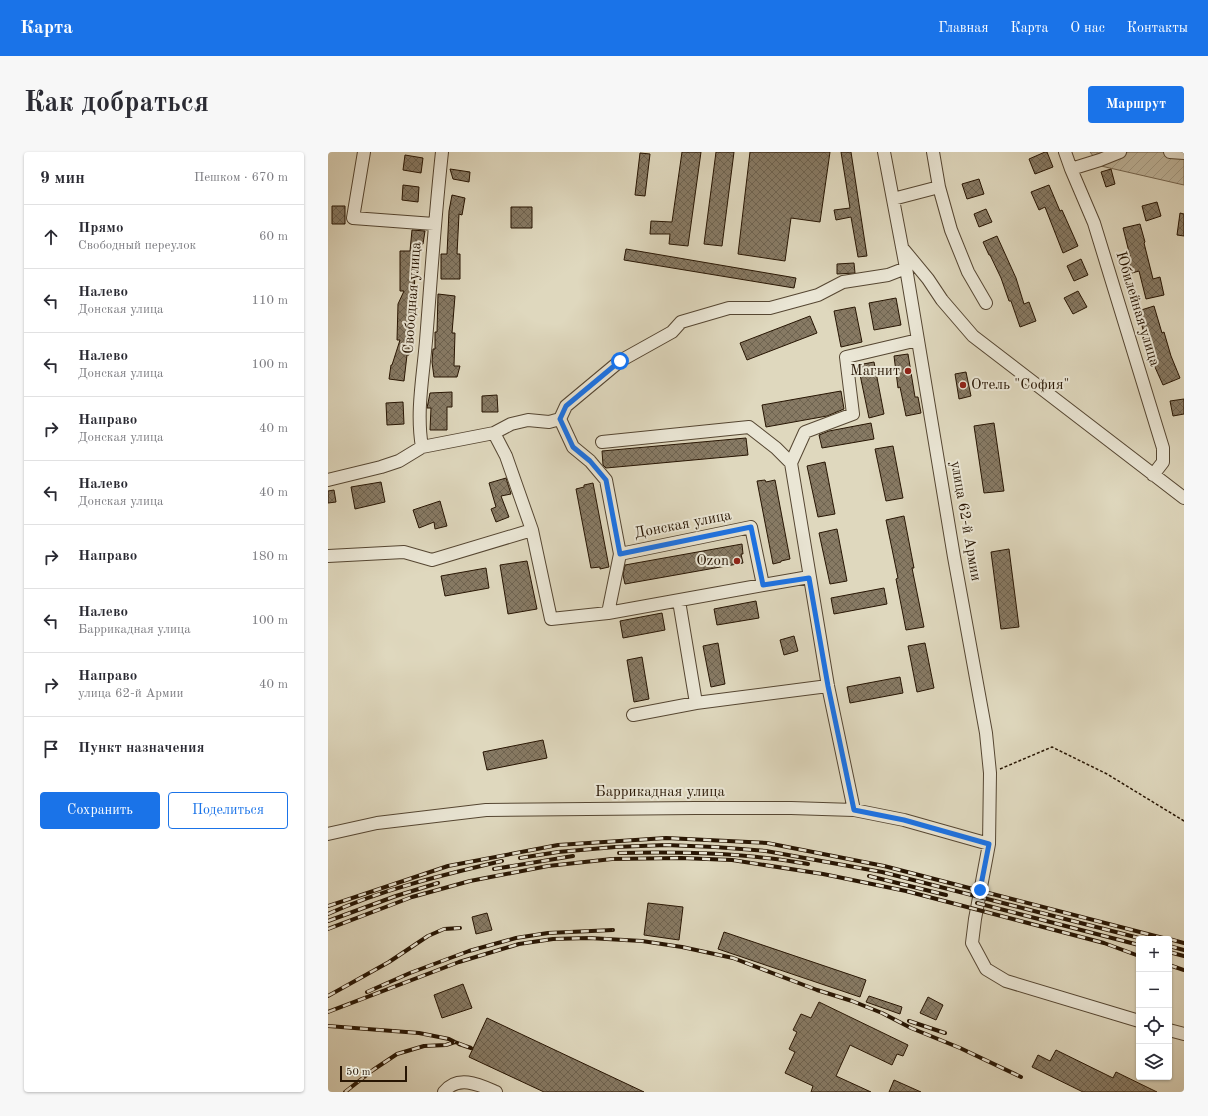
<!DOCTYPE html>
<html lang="ru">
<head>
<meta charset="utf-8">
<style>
  :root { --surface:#fff; --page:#f7f7f7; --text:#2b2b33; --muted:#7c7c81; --line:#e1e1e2; --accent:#1a73e8 }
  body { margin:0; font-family:"Old Standard TT",serif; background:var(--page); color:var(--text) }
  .controls { position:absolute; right:12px; bottom:12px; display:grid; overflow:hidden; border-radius:4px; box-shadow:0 1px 3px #0004 }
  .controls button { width:36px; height:36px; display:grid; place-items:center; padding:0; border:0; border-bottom:1px solid var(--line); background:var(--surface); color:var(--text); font:20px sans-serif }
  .scale { position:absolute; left:12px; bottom:10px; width:67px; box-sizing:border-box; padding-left:4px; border:2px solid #271503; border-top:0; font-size:11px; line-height:14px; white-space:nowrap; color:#271503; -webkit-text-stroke:3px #eae6d5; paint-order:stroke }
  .stop { position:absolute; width:12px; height:12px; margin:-9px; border:3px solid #1a73e8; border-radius:50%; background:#fff }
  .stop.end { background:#1a73e8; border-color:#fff; box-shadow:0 1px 4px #0008 }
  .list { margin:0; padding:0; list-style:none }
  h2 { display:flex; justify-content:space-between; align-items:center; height:52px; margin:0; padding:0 16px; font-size:17px }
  h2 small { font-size:13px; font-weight:400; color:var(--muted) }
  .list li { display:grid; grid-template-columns:26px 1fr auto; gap:12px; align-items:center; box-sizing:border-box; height:64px; padding:0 16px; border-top:1px solid var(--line) }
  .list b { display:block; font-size:15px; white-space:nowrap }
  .list p { margin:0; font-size:13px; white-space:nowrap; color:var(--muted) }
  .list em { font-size:13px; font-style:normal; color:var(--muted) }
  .actions { display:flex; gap:8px; padding:12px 16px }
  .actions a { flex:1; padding:9px 0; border:1px solid var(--accent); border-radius:4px; text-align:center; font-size:14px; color:var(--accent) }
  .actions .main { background:var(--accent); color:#fff }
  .icon { flex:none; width:22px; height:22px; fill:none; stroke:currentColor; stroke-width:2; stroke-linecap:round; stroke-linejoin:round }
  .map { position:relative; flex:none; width:856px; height:940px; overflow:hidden; border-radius:4px }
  header { display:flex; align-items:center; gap:24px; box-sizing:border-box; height:56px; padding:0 20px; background:var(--accent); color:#fff }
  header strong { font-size:19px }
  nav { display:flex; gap:22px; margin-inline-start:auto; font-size:14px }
  .intro { display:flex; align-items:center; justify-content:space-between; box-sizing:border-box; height:96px; padding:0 24px }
  h1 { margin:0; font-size:28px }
  .button { padding:10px 18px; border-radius:4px; background:var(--accent); color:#fff; font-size:14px; font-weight:700 }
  main { display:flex; gap:24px; padding:0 24px }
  aside { flex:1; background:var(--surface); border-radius:4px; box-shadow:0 1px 3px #0004 }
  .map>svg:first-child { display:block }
  .garden { fill:url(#garden-furrows); stroke:#746650 }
  .building { fill:url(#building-cross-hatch); stroke:#271503 }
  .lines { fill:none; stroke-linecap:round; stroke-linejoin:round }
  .minor-casing { stroke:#554632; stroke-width:14 }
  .path { stroke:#271503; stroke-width:1.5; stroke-dasharray:3 2; stroke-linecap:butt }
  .minor { stroke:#eae6d5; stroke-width:12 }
  .rail-casing { stroke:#271503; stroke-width:4 }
  .rail { stroke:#eae6d5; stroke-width:2.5; stroke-dasharray:8; stroke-linecap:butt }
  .route { stroke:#1a73e8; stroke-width:5 }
  .poi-dot { fill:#8f2418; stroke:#eae6d5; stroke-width:1.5 }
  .labels { text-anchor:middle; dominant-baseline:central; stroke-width:4; stroke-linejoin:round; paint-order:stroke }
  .street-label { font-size:15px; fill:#271503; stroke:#eae6d5 }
  .poi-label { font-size:15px; fill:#271503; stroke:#eae6d5; text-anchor:end }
</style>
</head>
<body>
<header>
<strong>Карта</strong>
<nav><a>Главная</a><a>Карта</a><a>О нас</a><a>Контакты</a></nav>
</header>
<div class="intro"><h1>Как добраться</h1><a class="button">Маршрут</a></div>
<main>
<aside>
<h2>9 мин<small>Пешком · 670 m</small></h2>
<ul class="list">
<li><svg class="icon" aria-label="ahead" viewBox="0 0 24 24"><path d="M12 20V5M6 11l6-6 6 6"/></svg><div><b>Прямо</b><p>Свободный переулок</p></div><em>60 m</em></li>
<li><svg class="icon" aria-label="left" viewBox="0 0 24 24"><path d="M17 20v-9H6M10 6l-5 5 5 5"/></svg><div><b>Налево</b><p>Донская улица</p></div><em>110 m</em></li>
<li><svg class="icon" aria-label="left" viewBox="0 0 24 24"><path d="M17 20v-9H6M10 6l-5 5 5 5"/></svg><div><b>Налево</b><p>Донская улица</p></div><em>100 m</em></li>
<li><svg class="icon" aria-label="right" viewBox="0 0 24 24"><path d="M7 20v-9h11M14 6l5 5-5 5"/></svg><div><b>Направо</b><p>Донская улица</p></div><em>40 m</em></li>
<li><svg class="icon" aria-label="left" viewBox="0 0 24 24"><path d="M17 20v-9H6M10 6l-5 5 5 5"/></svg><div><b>Налево</b><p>Донская улица</p></div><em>40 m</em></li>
<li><svg class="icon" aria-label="right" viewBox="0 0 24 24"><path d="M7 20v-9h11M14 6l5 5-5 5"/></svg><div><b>Направо</b></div><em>180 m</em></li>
<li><svg class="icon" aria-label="left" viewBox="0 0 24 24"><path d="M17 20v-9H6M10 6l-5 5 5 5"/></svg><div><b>Налево</b><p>Баррикадная улица</p></div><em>100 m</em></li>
<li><svg class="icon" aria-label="right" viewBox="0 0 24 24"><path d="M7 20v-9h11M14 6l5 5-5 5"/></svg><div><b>Направо</b><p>улица 62-й Армии</p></div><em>40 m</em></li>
<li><svg class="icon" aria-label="arrive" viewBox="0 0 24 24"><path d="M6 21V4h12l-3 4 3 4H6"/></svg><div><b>Пункт назначения</b></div></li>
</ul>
<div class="actions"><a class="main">Сохранить</a><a>Поделиться</a></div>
</aside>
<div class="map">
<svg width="856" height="940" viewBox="0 0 856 940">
  <defs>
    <pattern id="garden-furrows" width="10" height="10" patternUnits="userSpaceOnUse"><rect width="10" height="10" fill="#c0b79e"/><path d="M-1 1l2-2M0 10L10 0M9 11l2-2" fill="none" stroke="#a59c86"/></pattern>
    <pattern id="building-cross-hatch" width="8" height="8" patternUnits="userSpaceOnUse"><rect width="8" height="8" fill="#877a64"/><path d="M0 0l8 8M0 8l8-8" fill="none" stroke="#6e6350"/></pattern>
  </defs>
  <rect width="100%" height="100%" fill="#dfd8be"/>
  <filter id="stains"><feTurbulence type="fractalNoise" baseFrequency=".005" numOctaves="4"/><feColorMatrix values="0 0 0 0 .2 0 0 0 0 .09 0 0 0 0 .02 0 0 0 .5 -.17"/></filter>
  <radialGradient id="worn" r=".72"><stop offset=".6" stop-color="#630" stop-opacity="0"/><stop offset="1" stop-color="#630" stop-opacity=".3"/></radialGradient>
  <path class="garden" d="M 762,0 L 856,0 L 856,33 L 773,14 Z"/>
  <path class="building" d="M 354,0 L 373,0 L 360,94 L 341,92 L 342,82 L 322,82 L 323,69 L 344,70 Z
    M 388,0 L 406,0 L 394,94 L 376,92 Z
    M 422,0 L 502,0 L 492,70 L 463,66 L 457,109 L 410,102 Z
    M 513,0 L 523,0 L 539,104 L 530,105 L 523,65 L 508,68 L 506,58 L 522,56 Z
    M 717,0 L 719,0 L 725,15 L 707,22 L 701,7 Z
    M 312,1 L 322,2 L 317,44 L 307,43 Z
    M 77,3 L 95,6 L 93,21 L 75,18 Z
    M 122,17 L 142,20 L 141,30 L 125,27 Z
    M 783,17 L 787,32 L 778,35 L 773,20 Z
    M 651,27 L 656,42 L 639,47 L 634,32 Z
    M 75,33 L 91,35 L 90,50 L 74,48 Z
    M 721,33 L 732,59 L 734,58 L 750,94 L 735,101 L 717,55 L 711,58 L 703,40 Z
    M 124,43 L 137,46 L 134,63 L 131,62 L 129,102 L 132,102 L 132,127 L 113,127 L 113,102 L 119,102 L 121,59 Z
    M 829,50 L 833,64 L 818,69 L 814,54 Z
    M 4,54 L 17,54 L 17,72 L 4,72 Z
    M 183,55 L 204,55 L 204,76 L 183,76 Z
    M 658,57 L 664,70 L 651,75 L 646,62 Z
    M 852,61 L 856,62 L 856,84 L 849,83 Z
    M 812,72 L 817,90 L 816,91 L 825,127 L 832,125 L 836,143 L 818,147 L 811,119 L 804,121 L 800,105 L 802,104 L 795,76 Z
    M 84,78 L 97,79 L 95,92 L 91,92 L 90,112 L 87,112 L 86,153 L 81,153 L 80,177 L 83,178 L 82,189 L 81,189 L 81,203 L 79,203 L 76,229 L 61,227 L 63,213 L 64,213 L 72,188 L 69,188 L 70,152 L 76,139 L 72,139 L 72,99 L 82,99 Z
    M 669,84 L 688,126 L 696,152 L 701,150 L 708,169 L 692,175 L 683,149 L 681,149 L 673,126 L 662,103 L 661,103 L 655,90 Z
    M 298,97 L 468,126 L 466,136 L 296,108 Z
    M 753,107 L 760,123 L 746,129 L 739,114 Z
    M 526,111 L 527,121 L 509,122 L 509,112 Z
    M 750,139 L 759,155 L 745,162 L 736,146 Z
    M 110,142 L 127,144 L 124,181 L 127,181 L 126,214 L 132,214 L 129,225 L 106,225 L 104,210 L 105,197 L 107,197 L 107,180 L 109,180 Z
    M 568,146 L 573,173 L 546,178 L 541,151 Z
    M 826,154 L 834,181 L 836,180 L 843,204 L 852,226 L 835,233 L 822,204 L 810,159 Z
    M 527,155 L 534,190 L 513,195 L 506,159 Z
    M 482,164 L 489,181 L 419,208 L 412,191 Z
    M 580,202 L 587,245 L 590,245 L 593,261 L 578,264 L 572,235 L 570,236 L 566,204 Z
    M 546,210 L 556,262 L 541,266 L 530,213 Z
    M 638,220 L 643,244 L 631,247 L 627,222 Z
    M 513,239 L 516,257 L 499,264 L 438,275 L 434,253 Z
    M 124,240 L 124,255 L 119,255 L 119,278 L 102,278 L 103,256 L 99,256 L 102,241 Z
    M 169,243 L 170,260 L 154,260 L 154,244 Z
    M 856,247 L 856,262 L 845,264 L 842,249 Z
    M 75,250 L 76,272 L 59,273 L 58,251 Z
    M 543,271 L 546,287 L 494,296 L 491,283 L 501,279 Z
    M 666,271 L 676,339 L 656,341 L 646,274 Z
    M 418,286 L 420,303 L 278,316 L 275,313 L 274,299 Z
    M 565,294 L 575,346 L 558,349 L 547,297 Z
    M 497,310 L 507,362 L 490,365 L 479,314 Z
    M 178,326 L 183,342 L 173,344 L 181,365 L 168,370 L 163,357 L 168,355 L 161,331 Z
    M 437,328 L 438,330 L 447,328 L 462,407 L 453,409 L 453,410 L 445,412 L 429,329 Z
    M 53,330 L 57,350 L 27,357 L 23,335 Z
    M 265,331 L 281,415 L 272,417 L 272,415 L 263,416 L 248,337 L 256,335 L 256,333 Z
    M 6,338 L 8,350 L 0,351 L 0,339 Z
    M 112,349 L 119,374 L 107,377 L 106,370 L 91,376 L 85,358 Z
    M 576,364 L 586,416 L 584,416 L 596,475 L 578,478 L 568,427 L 570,426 L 558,368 Z
    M 509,377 L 519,429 L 502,432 L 491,381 Z
    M 414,392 L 415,402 L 413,402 L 415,411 L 297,432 L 295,423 L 297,413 Z
    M 681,397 L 691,475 L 673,477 L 663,400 Z
    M 199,409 L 209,457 L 180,462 L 172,413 Z
    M 158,416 L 161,436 L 117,444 L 113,424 Z
    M 556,436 L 559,452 L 506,462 L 503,446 Z
    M 428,449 L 431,466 L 389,473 L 386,457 Z
    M 334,461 L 337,478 L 295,486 L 292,469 Z
    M 466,484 L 470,499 L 456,503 L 452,488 Z
    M 390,491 L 397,532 L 383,535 L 375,494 Z
    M 597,491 L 606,536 L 589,540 L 580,494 Z
    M 314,505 L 321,547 L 306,550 L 299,508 Z
    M 572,525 L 575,541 L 522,551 L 519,535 Z
    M 215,588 L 219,606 L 159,618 L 155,600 Z
    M 320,751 L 355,755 L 351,788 L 316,783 Z
    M 159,761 L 164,778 L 148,782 L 144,765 Z
    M 396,780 L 538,828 L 532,845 L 390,797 Z
    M 135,832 L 144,856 L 114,866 L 106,843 Z
    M 541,844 L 574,855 L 572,862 L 538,850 Z
    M 600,845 L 615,853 L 608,868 L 592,861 Z
    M 491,850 L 580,893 L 575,904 L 569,902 L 564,913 L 522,893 L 508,924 L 543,940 L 483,940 L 485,934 L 457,921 L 467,900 L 461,897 L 469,880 L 465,878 L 473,862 L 483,866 Z
    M 159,866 L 316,940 L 216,940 L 141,905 Z
    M 728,898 L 785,926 L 788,920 L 829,940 L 755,940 L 704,915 L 710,903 L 722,909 Z
    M 566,928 L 593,940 L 561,940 Z"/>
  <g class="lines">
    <g class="minor-casing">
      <path id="minor" d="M 36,0 L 25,66 L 106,72
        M 556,0 L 578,116 L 626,405 L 658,581 L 662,621 L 661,692 L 647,767 L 644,791 L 658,817 L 678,829 L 811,869
        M 737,0 L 743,17 L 766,71 L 835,296 L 835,310 L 825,323
        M 842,0 L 856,1
        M 743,17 L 772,8 L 792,0
        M 611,35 L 623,78 L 640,120 L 658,151
        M 565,47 L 611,35 L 605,0
        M 576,98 L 600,127 L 614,148 L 645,184 L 856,346
        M 232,267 L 245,295 L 262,309 L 278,328 L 292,402 L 423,375 L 435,433
        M 166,281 L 178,304 L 204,378 L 223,467 L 280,461 L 435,433 L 481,425
        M 274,290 L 421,275 L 448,296 L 463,311
        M 94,295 C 88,260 95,225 98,189 C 103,126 107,63 114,0
        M 0,328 L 53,315 L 71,309 L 94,295 L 166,281 L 183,272 L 200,268 L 221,270 L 232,267 L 238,254 L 292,209 L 344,180 L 353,170 L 401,156 L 442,156 L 490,143 L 515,130 L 560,123 L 578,116
        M 0,404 L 76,400 L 104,408 L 204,378
        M 351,449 L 368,551
        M 280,461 L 292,402
        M 305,563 L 368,551 L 500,534
        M 526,658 L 500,534 L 463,311 L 477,280 L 525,262 L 518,205 L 590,188
        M 0,682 L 49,671 L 158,658 L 367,656 L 463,656 L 526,658 L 576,668 L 661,692
        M 841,878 L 856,882
        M 116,940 C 130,922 152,933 168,940"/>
    </g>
    <path class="path" d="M 672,617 L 724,595 L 779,622 L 856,669"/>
    <use href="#minor" class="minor"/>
    <g class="rail-casing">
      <path id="rail" d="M 291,701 C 340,700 389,700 438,706 C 452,707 466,710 480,712
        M 192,706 L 230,700 L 287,695 L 338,693 L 387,695 L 438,699 L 554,720 L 815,787
        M 166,717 L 245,704
        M 541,724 L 618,743
        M 649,751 L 811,793
        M 0,754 L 120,714 L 230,693 L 338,686 L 439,691 L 556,714 L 839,787
        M 0,762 C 55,737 115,723 174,709
        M 0,769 L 68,744 L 110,731
        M 0,777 L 84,745 L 142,729 L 220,714 L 284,707 L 353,706 L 404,708 L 495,722 L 578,739 L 776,791 L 811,804
        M 841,787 L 856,791
        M 841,794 L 856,798
        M 841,800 L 856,804
        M 841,813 L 856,818
        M 39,840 L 82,821 L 141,799 L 188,786 L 220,781 L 285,778
        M 0,844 L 61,810 L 100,784 L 116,777 L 132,776
        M 0,860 L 131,810 L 191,792 L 225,787 L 261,786 L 314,789 L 354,795 L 405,806 L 489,838 L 524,849 L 554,861 L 583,876 L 632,896 L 693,925
        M 581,869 L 617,881
        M 0,874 L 91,881 L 121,887 L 127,890
        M 17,940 L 45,918 L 69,902 L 96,894 L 118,893 L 127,890 L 143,896 L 131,892"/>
    </g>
    <use href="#rail" class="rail"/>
  </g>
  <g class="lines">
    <path class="route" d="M 292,209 L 238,254 L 232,267 L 245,295 L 262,309 L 278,328 L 292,402 L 423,375 L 435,433 L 481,426 L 500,534 L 526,658 L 576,668 L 661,692 L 652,738"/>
  </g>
  <g class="poi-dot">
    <circle cx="580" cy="219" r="4"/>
    <circle cx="635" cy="233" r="4"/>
    <circle cx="409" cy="409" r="4"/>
  </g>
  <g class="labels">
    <g class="street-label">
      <text transform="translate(85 146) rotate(-86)">Свободная улица</text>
      <text transform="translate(809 157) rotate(73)">Юбилейная улица</text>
      <text transform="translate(637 369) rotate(80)">улица 62-й Армии</text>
      <text transform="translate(355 373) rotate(-11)">Донская улица</text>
      <text x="332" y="640">Баррикадная улица</text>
    </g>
    <g class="poi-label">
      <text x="572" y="219">Магнит</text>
      <text x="643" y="233" text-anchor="start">Отель "София"</text>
      <text x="401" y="409">Ozon</text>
    </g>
  </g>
  <rect width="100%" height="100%" filter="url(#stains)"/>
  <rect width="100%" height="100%" fill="url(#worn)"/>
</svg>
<div class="controls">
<button>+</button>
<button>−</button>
<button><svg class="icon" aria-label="locate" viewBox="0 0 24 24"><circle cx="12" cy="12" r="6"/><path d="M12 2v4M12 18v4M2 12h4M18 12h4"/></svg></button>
<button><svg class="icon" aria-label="layers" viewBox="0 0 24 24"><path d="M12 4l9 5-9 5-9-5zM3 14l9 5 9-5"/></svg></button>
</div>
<div class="scale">50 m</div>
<div class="stop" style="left:292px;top:209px"></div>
<div class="stop end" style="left:652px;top:738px"></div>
</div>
</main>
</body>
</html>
